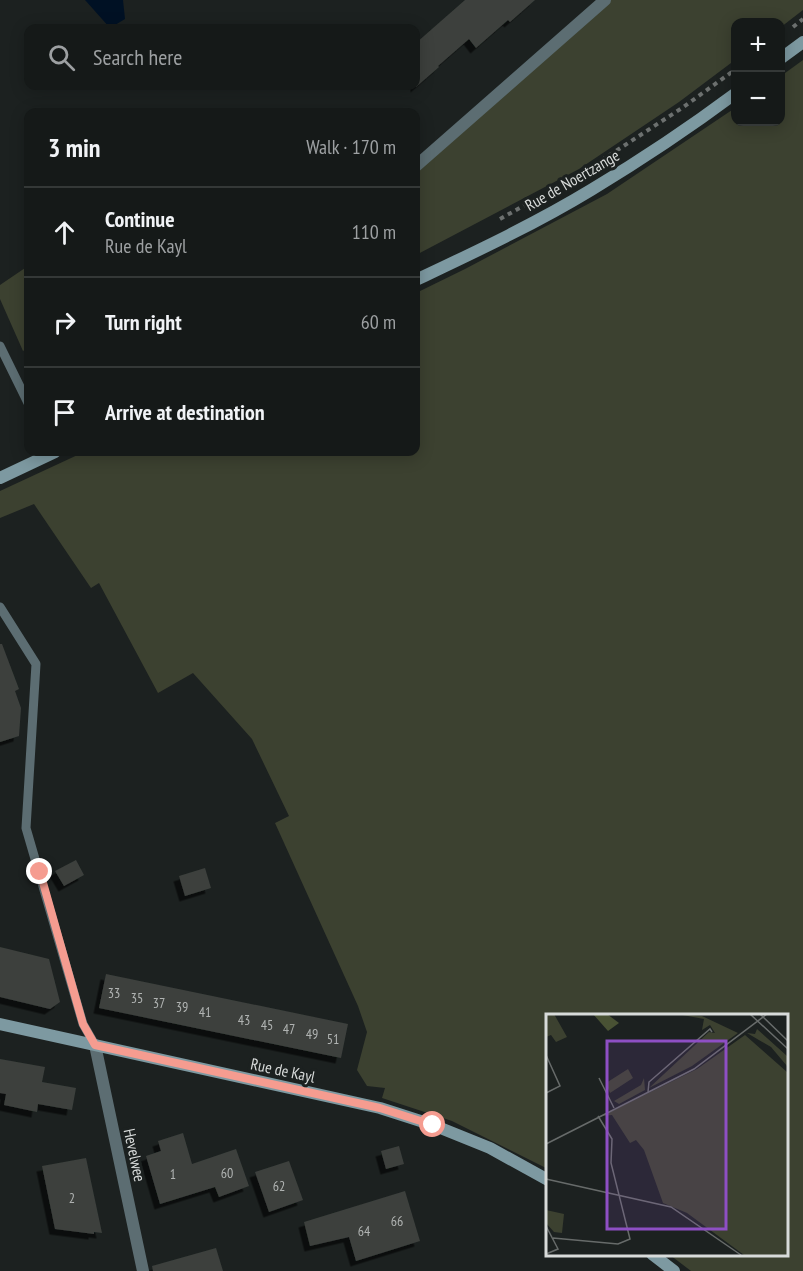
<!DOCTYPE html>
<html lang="en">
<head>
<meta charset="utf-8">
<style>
  :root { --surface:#151918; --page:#222625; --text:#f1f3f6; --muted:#9da0a2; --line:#343837 }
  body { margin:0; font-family:"PT Sans Narrow",sans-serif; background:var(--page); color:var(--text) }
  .controls { position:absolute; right:18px; top:18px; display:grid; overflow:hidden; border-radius:12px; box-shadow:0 3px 15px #0003 }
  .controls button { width:54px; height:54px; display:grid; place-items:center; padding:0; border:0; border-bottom:2px solid var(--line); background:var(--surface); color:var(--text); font:30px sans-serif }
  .stop { position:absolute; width:18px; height:18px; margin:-14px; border:4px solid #f59c90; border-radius:50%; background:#fff }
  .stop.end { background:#f59c90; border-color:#fff; box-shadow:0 2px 6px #0008 }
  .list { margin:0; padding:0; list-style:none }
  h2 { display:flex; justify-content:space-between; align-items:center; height:78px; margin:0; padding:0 24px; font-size:26px }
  h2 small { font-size:20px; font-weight:400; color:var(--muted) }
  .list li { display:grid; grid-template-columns:39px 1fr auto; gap:18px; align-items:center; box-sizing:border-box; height:90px; padding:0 24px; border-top:2px solid var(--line) }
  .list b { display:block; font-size:22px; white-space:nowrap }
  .list p { margin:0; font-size:20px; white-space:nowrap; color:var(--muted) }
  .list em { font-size:20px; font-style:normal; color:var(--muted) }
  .icon { flex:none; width:33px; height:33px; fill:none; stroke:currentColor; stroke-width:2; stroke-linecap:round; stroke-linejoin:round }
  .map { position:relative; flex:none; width:803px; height:1271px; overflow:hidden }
  .search { position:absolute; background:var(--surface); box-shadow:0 3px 15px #0003; left:24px; top:24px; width:396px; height:66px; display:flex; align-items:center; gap:15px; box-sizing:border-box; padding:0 21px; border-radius:12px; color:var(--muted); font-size:22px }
  .panel { position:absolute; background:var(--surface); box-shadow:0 3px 15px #0003; left:24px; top:108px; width:396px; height:348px; border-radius:12px }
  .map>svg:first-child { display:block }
  .green { fill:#3c4130 }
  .water { fill:#001124 }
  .building { fill:#3c403d; filter:url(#shadow) }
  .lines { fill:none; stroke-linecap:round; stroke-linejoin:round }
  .path { stroke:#6c706f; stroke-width:4; stroke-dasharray:4.5 4.5; stroke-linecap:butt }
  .service { stroke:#5c6d72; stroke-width:9 }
  .minor { stroke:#5c6d72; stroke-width:12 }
  .secondary { stroke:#7d99a1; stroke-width:12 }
  .route { stroke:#f59c90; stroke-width:8 }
  .labels { text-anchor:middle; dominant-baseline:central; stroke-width:6; stroke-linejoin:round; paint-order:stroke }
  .number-label { font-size:14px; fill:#b1b4b3 }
  .street-label { font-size:16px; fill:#d8dbda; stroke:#1c2120 }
  .inset-road { fill:none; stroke:#676b6a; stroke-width:1.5 }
  .view { fill:#8e4fc4; fill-opacity:0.15; stroke:#8e4fc4; stroke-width:3 }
  .inset-edge { fill:none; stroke:#d8dbda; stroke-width:3 }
</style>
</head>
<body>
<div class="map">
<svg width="803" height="1271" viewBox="0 0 803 1271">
  <defs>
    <filter id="shadow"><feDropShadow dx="-5.5" dy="5.5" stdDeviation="0" flood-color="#0009"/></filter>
  </defs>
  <rect width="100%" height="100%" fill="#1c2120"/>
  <path class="green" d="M 605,0 L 803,0 L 803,10 L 781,27 L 780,22 L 736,22 L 735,60 L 679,102 L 579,169 L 416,255 L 416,166 Z
    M 803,60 L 803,1271 L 691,1271 L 670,1255 L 786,1254 L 786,1016 L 548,1016 L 548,1169 L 452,1121 L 382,1098 L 385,1088 L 367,1086 L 357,1070 L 367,1032 L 358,1006 L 275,823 L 289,816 L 252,739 L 193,673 L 158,693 L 99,583 L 91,588 L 34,504 L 0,518 L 0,491 L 84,452 L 416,452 L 416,293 L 465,269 L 607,194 L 735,108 L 736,122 L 780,122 L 781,76 Z
    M 28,266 L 28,348 L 23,351 L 0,299 L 0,285 Z"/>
  <path class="water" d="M 85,0 L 123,0 L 125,19 L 110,28 Z"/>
  <path class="building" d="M 465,0 L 535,0 L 510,22 L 508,20 L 476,48 L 469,39 L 438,66 L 439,67 L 416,87 L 416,43 Z
    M 0,644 L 2,644 L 19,689 L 15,691 L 21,708 L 19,736 L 0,742 Z
    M 76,860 L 84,875 L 64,886 L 55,871 Z
    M 205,868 L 211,888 L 185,896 L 179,876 Z
    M 0,947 L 49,959 L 60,1002 L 50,1009 L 0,997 Z
    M 106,974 L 348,1024 L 341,1058 L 99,1008 Z
    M 0,1059 L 45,1067 L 42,1082 L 76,1088 L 72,1110 L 38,1104 L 37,1112 L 4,1105 L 6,1094 L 0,1093 Z
    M 183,1133 L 192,1164 L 236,1149 L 249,1186 L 219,1197 L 215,1187 L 160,1204 L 146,1156 L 161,1151 L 158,1141 Z
    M 399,1146 L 404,1164 L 386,1169 L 381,1151 Z
    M 86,1158 L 102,1233 L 94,1232 L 94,1234 L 55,1229 L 42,1166 Z
    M 289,1161 L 303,1200 L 269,1212 L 255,1172 Z
    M 405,1191 L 420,1241 L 356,1261 L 349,1237 L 310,1246 L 304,1222 Z
    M 216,1248 L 223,1271 L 153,1271 L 152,1266 Z"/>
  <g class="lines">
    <path class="path" d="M 793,27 L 803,19
      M 500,219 L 582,173 L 682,108 L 736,69"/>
    <path class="service" d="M 0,346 L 28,403
      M 0,607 L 36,664 L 26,828 L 83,1024 L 95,1045"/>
    <path class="minor" d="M 416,166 L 605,0
      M 95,1045 L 143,1271"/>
    <path class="secondary" d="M 780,59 L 803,42
      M 416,280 C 475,252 535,224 591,190 C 641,160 689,128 736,93
      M 0,478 L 55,452
      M 0,1024 L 380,1108 L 433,1125 L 490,1148 L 548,1180
      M 652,1254 L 674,1271"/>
  </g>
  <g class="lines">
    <path class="route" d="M 40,872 L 83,1024 L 95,1045 L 380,1108 L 433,1125"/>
  </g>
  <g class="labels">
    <g class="number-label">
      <text x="114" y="993">33</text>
      <text x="137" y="998">35</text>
      <text x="159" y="1003">37</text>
      <text x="182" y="1007">39</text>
      <text x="205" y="1012">41</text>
      <text x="244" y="1020">43</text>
      <text x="267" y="1025">45</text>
      <text x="289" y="1029">47</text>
      <text x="312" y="1034">49</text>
      <text x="333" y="1039">51</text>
      <text x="227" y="1173">60</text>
      <text x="173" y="1174">1</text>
      <text x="279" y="1186">62</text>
      <text x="72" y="1198">2</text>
      <text x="397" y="1221">66</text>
      <text x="364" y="1231">64</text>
    </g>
    <g class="street-label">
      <text transform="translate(572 180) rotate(-30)">Rue de Noertzange</text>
      <text transform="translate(283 1070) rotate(12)">Rue de Kayl</text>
      <text transform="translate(135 1155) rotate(78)">Hevelwee</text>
    </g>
  </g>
  <g transform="translate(546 1014)">
    <rect width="242" height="242" fill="#1c2120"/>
    <path d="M 0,0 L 8,0 L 21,23 L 10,28 L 5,21 L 0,23 ZM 131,0 L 156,2 L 192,19 L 146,52 L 103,74 L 163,18 L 169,19 L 164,11 L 156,16 L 158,5 ZM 211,15 L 241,42 L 241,52 L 225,33 L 201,19 L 209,20 ZM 199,21 L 241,58 L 241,241 L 198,241 L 141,199 L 117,189 L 98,136 L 90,126 L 84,129 L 66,101 L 56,102 L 151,55 ZM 82,55 L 87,64 L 64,79 L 60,69 ZM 98,64 L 99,76 L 73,90 L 68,87 L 95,71 ZM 0,196 L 18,200 L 16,219 L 8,218 L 0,209 Z" fill="#3c4130"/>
    <path d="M 47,0 L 61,0 L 73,9 L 62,17 Z" fill="#495234"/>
    <path class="inset-road" d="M 204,0 L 242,35M 214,0 L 242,27M 0,41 L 14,72 L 0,79M 53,64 L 68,94M 102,78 L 103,68 L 164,15 L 166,18M 0,130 L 148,55 L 221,0M 0,165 L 125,193 L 195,241M 0,212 L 12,235 L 0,240M 7,224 L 72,230 L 84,225 L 65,149 L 66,125 L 52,102"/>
    <path class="view" d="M 61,27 L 180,27 L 180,215 L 61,215 Z"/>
    <rect width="242" height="242" class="inset-edge"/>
  </g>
</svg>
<div class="controls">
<button>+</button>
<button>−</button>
</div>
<div class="stop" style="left:433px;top:1125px"></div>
<div class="stop end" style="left:40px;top:872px"></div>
<div class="search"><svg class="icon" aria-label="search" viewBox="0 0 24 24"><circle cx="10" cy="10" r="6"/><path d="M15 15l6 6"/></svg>Search here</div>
<section class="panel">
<h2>3 min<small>Walk · 170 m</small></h2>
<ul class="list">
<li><svg class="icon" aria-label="ahead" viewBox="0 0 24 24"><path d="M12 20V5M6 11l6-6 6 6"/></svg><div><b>Continue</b><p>Rue de Kayl</p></div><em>110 m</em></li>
<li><svg class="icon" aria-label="right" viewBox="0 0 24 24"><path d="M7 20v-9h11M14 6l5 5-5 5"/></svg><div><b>Turn right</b></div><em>60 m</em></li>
<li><svg class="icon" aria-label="arrive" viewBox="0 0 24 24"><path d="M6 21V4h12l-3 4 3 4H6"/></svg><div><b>Arrive at destination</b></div></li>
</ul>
</section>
</div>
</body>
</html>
